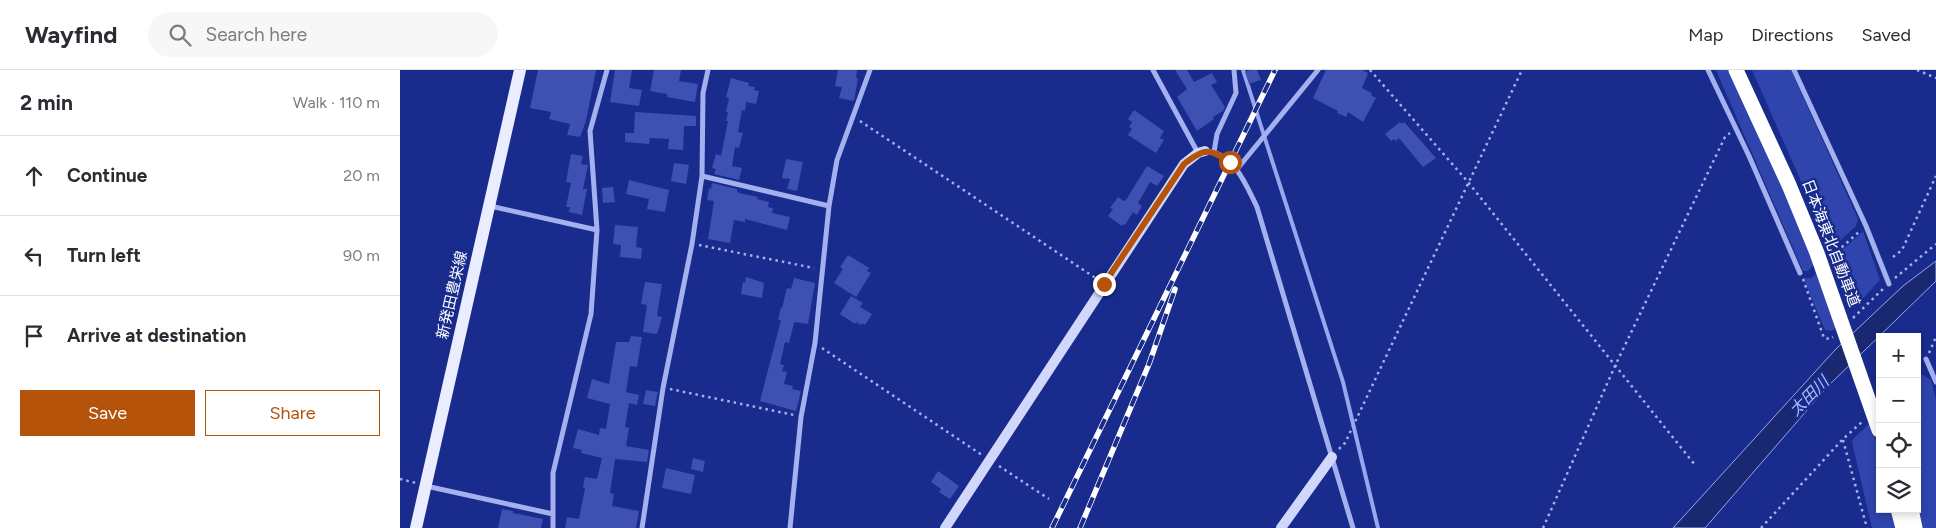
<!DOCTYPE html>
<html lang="en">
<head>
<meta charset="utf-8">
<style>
  :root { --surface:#fff; --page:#f7f7f7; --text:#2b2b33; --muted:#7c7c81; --line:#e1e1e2; --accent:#b45309 }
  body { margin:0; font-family:Figtree,"Noto Sans JP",sans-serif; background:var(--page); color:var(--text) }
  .controls { position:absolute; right:15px; bottom:15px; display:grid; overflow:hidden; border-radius:0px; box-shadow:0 2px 8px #0003 }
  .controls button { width:45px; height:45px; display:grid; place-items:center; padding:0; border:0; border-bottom:1px solid var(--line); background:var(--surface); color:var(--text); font:25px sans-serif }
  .stop { position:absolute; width:15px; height:15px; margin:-11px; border:4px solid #b45309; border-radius:50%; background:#fff }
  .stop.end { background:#b45309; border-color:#fff; box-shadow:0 1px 5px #0008 }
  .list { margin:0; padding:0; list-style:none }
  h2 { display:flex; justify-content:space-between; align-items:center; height:65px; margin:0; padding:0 20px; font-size:21px }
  h2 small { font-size:16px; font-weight:400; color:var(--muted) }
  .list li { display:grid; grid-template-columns:32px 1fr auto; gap:15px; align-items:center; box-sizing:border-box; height:80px; padding:0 20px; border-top:1px solid var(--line) }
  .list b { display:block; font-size:19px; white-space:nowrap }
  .list em { font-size:16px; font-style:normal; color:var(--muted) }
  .actions { display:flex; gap:10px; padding:15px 20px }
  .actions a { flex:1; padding:11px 0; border:1px solid var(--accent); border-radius:0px; text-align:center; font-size:18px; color:var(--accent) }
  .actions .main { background:var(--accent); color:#fff }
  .icon { flex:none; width:28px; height:28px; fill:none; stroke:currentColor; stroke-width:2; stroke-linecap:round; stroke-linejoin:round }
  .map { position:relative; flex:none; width:1536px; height:458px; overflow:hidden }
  header { display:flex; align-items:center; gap:30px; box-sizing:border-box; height:70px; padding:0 25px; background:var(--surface); border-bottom:1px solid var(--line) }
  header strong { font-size:24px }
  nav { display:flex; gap:28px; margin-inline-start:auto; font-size:18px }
  .search { width:350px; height:45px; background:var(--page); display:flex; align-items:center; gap:12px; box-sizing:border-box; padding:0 18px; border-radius:28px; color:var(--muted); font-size:19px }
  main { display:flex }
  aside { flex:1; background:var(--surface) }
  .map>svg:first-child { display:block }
  .green { fill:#2f44ac }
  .water { fill:#1a2771; stroke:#96a7f0 }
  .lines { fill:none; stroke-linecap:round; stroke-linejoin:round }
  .stream { stroke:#96a7f0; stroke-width:4 }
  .building { fill:#3e51b2 }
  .path { stroke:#a4b1ee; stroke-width:2.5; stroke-dasharray:2.5 4; stroke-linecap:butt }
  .street { stroke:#a4b1ee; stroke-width:5 }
  .secondary { stroke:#d1d7fa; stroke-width:10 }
  .primary { stroke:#eaedff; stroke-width:12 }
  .highway { stroke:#fff; stroke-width:15 }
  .rail-casing { stroke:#fff; stroke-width:5.5 }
  .rail { stroke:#192b8c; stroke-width:4; stroke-dasharray:11; stroke-linecap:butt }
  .highway-bridge { stroke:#fff; stroke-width:15 }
  .route { stroke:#b45309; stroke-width:6 }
  .labels { text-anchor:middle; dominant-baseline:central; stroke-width:5; stroke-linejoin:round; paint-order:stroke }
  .street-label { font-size:15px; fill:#fff; stroke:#192b8c }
  .water-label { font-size:16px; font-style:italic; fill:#afbcf5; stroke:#192b8c }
</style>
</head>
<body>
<header>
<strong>Wayfind</strong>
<div class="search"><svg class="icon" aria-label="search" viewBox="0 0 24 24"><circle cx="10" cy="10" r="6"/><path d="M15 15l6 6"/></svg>Search here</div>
<nav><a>Map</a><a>Directions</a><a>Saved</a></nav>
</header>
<main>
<aside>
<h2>2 min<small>Walk · 110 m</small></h2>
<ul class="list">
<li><svg class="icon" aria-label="ahead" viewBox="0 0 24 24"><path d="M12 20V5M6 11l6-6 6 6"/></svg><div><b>Continue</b></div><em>20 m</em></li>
<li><svg class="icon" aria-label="left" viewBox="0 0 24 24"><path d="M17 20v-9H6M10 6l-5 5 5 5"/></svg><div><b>Turn left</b></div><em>90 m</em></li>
<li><svg class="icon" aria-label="arrive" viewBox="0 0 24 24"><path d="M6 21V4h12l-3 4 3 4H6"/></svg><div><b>Arrive at destination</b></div></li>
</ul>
<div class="actions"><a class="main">Save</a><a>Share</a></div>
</aside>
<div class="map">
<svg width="1536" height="458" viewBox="0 0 1536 458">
  <rect width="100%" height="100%" fill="#192b8c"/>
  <path class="green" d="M 1316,0 L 1329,0 L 1375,96 L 1416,192 L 1408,201 L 1403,201 Z
    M 1352,0 L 1391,0 L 1458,149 L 1456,156 L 1431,179 Z
    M 1463,161 L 1480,210 L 1454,238 L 1435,187 Z
    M 1419,201 L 1439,255 L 1432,261 L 1425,260 L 1403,208 L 1411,208 Z
    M 1523,305 L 1531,310 L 1536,330 L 1536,458 L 1522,458 L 1517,439 L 1517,306 Z
    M 1470,353 C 1482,380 1480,410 1480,439 L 1492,439 L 1497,458 L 1472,458 L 1452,372 L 1454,368 Z"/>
  <path class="water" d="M 1536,191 L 1536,211 L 1428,316 L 1305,458 L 1273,458 L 1435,280 L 1503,216 Z"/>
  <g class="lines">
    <path class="stream" d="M 843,0 L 943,312 L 978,458"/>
  </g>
  <path class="building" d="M 138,0 L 196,0 L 186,51 L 180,67 L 167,65 L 170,54 L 149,49 L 151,42 L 130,38 Z
    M 215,0 L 232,0 L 229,18 L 242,20 L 239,36 L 210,32 Z
    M 254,0 L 281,0 L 279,11 L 298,14 L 295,32 L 267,27 L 267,24 L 250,21 Z
    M 438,0 L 457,0 L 456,8 L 458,8 L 454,31 L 439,28 L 442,17 L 435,16 Z
    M 775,0 L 787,0 L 794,12 L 812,3 L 817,12 L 811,15 L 825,37 L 823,41 L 813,47 L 814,49 L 797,61 L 777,27 L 787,19 Z
    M 850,0 L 857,0 L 861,10 L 849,14 L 845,2 Z
    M 926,0 L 962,0 L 968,3 L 962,18 L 972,23 L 971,25 L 976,28 L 963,52 L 948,42 L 946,47 L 937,43 L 938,41 L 913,28 Z
    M 331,8 L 349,13 L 348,16 L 355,17 L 354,20 L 359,21 L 356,34 L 346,32 L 345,41 L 342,40 L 338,62 L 343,63 L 339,78 L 335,77 L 332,96 L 342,98 L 339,110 L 314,104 L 316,99 L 312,98 L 316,84 L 321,86 L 328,51 L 326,51 L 328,42 L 326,42 L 329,28 L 326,27 Z
    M 734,40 L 764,61 L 760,68 L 764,70 L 756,83 L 728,65 L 732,59 L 729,57 L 732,52 L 728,49 Z
    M 235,42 L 296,46 L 296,56 L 284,56 L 283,80 L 268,79 L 269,69 L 250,68 L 249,74 L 225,72 L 225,63 L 234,63 Z
    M 1000,52 L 1002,54 L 1004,52 L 1036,88 L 1023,97 L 999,68 L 996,71 L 994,69 L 991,71 L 985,64 Z
    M 171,84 L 183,86 L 181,94 L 188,95 L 183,119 L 187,119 L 182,145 L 169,142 L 170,137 L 166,137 L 171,113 L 166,112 Z
    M 386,89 L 403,92 L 397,121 L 387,119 L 390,109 L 382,108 Z
    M 274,93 L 289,95 L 286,114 L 271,111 Z
    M 747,96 L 764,106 L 757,116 L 750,112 L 738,133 L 742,136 L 737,145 L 733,142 L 725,155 L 723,154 L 722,156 L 708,146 L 713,139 L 710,138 L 718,127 L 724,131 L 726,130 Z
    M 229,110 L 269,120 L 265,142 L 247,139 L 249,129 L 226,124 Z
    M 312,113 L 337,119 L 337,121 L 339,123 L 358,127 L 357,129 L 369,132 L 368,137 L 373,138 L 372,143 L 390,147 L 387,160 L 345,149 L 345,152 L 334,150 L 330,173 L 308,169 L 314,131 L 307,130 L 309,118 L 311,119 Z
    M 213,117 L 215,132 L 203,133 L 202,118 Z
    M 215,155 L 238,157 L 236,177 L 242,178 L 241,189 L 220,187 L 221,175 L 213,174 Z
    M 448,185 L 469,198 L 467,201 L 471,203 L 456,227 L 434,213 L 443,199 L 440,197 Z
    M 346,207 L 364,213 L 362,228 L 341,224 L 343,212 L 345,213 Z
    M 394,208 L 415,213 L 408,254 L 395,252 L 394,253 L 389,273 L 385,272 L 380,294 L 384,295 L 382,301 L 387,302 L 384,314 L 393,316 L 392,319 L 401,321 L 396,341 L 360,331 L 381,250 L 378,250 L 381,237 L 382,238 L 387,218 L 391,219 Z
    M 245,212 L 262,214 L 257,246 L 262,247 L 257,264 L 243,262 L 247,235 L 241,234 Z
    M 451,226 L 463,233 L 460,237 L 472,244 L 465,255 L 462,253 L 461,255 L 456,252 L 455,254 L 440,244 Z
    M 231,266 L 242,267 L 237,297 L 230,296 L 226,322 L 239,325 L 237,335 L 229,333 L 225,357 L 229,358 L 226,376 L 249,380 L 247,392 L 215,389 L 210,423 L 214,424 L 212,436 L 239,441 L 236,458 L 165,458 L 167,447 L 179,449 L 185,418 L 183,417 L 185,407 L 197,409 L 202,388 L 181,383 L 182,380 L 173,378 L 178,359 L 199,365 L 200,358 L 206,359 L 210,334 L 187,328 L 192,309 L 209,314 L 216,272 L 229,272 Z
    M 246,320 L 258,322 L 255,336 L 243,334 Z
    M 293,388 L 305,391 L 303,402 L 291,399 Z
    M 266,398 L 295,405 L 291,424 L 262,418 Z
    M 538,401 L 559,416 L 550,429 L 539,422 L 541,419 L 531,412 Z
    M 102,439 L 113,441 L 113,443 L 143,449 L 141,458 L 98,458 Z"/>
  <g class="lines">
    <path class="path" d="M 970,0 L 1068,112 L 1295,395
      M 1517,0 L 1536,8
      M 460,51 L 697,209
      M 299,175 L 414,198
      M 1432,186 L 1460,161
      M 1493,187 L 1502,180 L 1536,106
      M 1495,208 L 1536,174
      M 1403,209 L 1424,268 L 1430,269 L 1433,267
      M 1453,248 L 1483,219
      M 422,278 L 582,385
      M 1529,283 L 1536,267
      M 270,319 L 394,345
      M 1443,370 L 1467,458
      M 939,379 L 945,373 L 1122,0
      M 599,396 L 649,429
      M 0,409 L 16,413
      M 1143,458 L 1215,296 L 1325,67 L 1330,63
      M 1361,458 L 1443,369 L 1462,352"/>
    <path class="street" d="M 753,0 L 798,83
      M 1308,0 L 1349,86 L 1400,203
      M 1394,0 L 1466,156 L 1489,214
      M 805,81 C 834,82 846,115 857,137 L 953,458
      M 814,82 L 817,64 L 836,23 L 834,0
      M 838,98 L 918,0
      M 302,106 L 429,136
      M 90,136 L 197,160
      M 1526,289 L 1536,312
      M 26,416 L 153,444
      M 153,458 L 153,403 L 191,244 L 197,160 L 190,61 L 207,0
      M 242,458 L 263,318 L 292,174 L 302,106 L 303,23 L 308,0
      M 390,458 L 401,347 L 415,273 L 429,136 L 437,90 L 470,0"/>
    <path class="secondary" d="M 545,458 L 784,94 L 798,83 L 805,81
      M 881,458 L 932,387"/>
    <path class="primary" d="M 16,458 L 120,0"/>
    <path class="highway" d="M 1498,439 L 1503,458
      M 1511,439 L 1515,458"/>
    <g class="rail-casing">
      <path id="rail" d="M 652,458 L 875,0
        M 680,458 L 749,294 L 775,219"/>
    </g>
    <use href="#rail" class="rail"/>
    <path class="highway-bridge" d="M 1336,0 L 1389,115 L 1417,183 L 1479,360"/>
  </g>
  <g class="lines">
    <path class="route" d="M 704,214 L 784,94 C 804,78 809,78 830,92"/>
  </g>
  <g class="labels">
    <g class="street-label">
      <text transform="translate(1431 173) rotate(69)">日本海東北自動車道</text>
      <text transform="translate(52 225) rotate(-77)">新発田豊栄線</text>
    </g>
    <g class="water-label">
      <text transform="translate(1409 326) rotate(-45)">太田川</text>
    </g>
  </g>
</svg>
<div class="controls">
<button>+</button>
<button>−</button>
<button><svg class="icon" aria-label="locate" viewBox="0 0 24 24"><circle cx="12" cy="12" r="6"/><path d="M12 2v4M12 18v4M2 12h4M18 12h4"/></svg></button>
<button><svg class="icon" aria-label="layers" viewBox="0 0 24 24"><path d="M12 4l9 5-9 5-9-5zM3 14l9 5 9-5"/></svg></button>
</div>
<div class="stop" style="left:830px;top:92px"></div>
<div class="stop end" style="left:704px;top:214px"></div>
</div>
</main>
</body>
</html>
